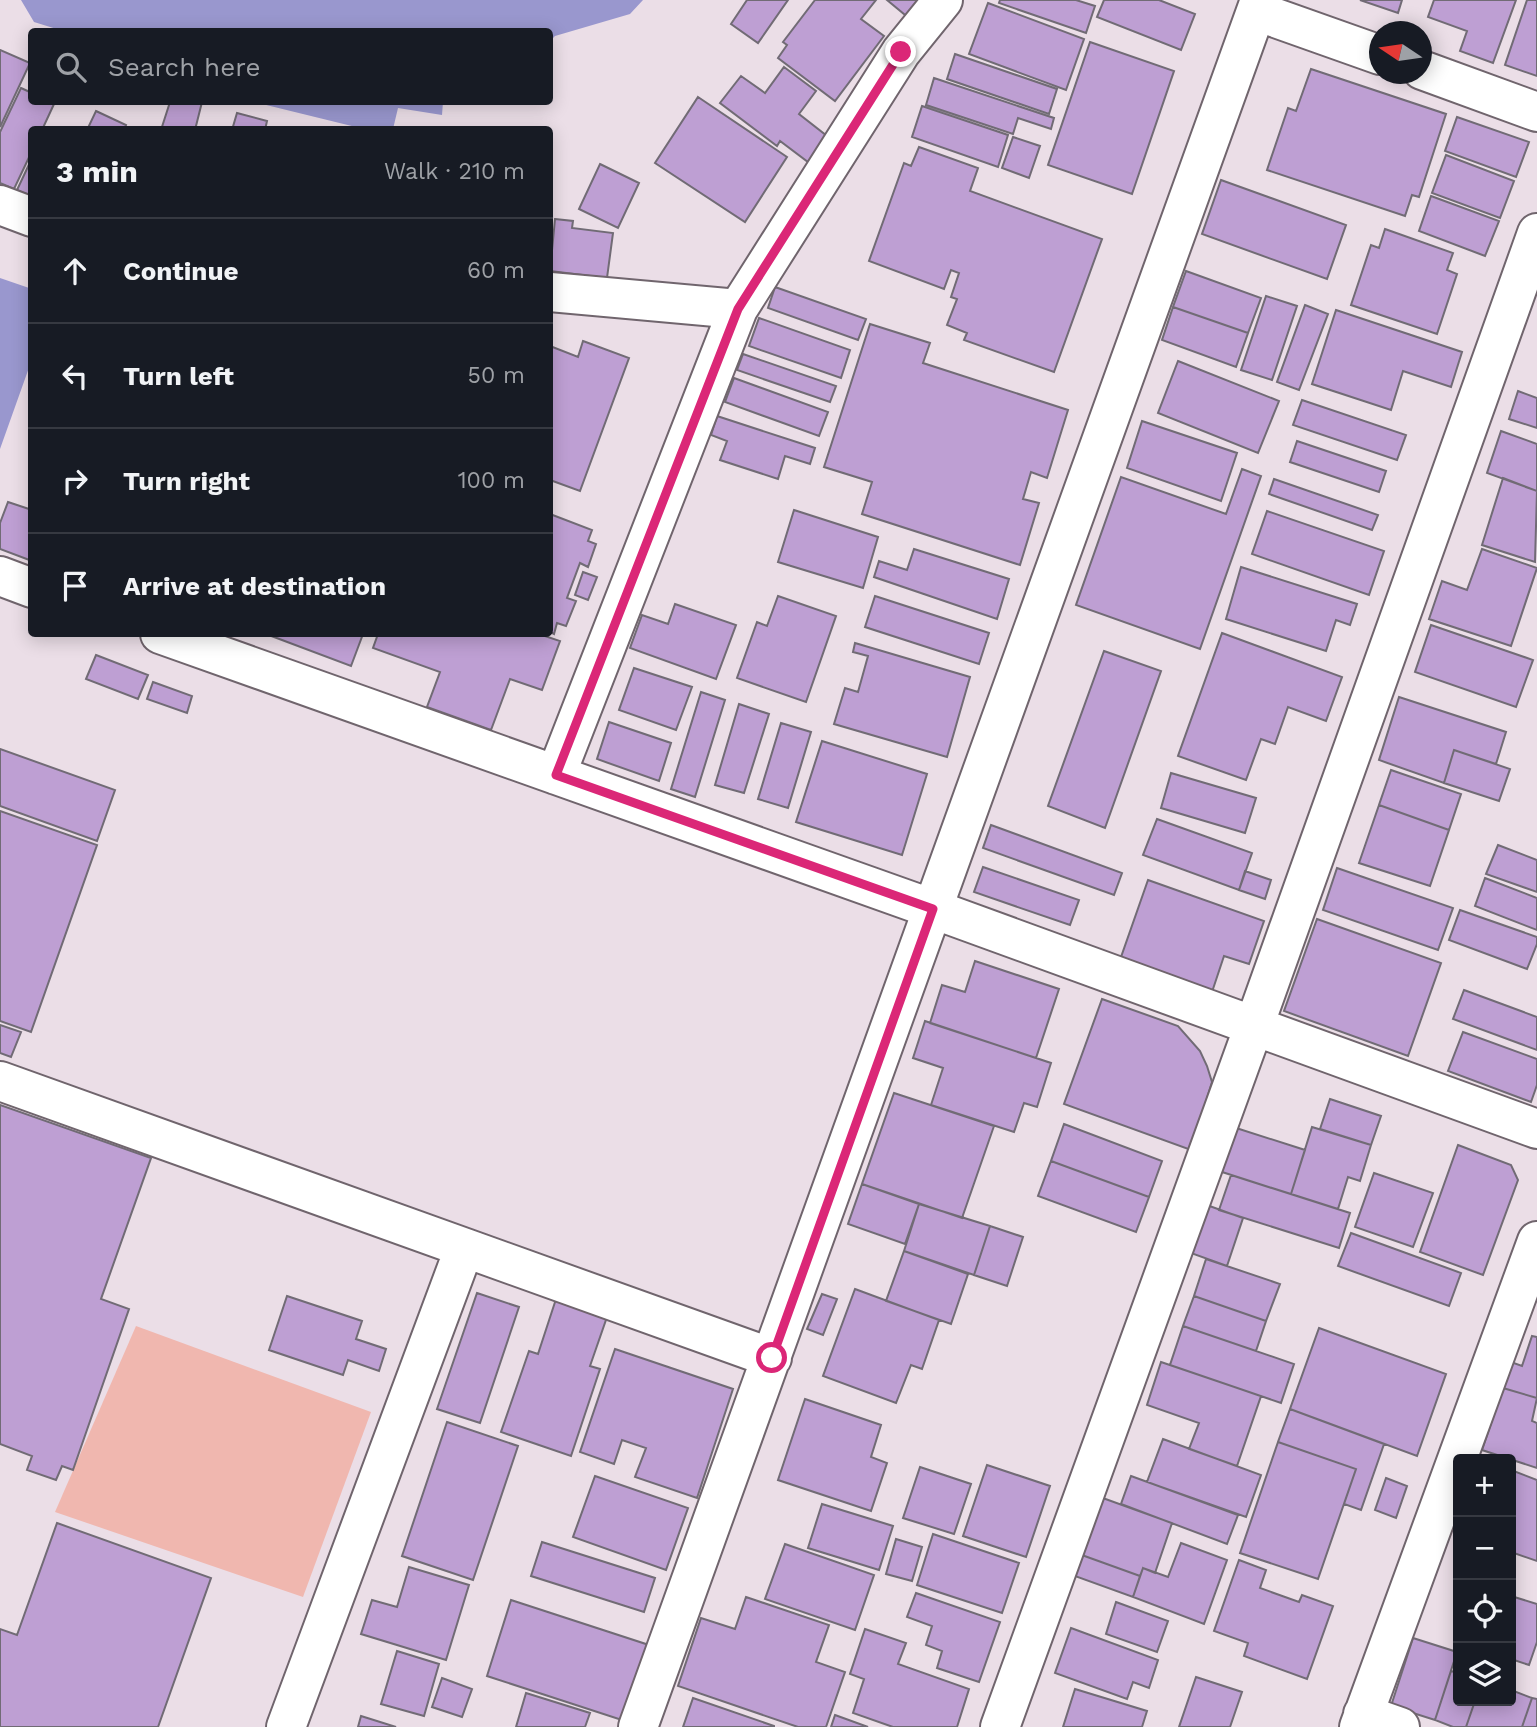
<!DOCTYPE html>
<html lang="en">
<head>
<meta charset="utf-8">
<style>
  :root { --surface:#171b24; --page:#20242c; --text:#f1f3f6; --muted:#9ea1a6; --line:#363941 }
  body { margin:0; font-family:"Work Sans",sans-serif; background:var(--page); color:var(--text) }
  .controls { position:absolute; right:21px; bottom:21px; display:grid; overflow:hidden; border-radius:7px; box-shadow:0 4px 18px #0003 }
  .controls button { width:63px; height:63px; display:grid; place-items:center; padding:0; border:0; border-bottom:2px solid var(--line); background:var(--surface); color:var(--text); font:35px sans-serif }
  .compass { position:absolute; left:1369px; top:21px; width:63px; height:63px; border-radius:50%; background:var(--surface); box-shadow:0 4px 18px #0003; rotate:283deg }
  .stop { position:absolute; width:21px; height:21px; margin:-16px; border:5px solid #db2777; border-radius:50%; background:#fff }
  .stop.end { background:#db2777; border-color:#fff; box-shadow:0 2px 7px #0008 }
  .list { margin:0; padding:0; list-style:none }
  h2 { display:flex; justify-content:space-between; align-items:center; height:91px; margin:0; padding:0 28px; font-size:30px }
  h2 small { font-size:23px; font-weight:400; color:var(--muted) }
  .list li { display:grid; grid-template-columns:46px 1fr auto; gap:21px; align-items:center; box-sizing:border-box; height:105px; padding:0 28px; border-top:2px solid var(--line) }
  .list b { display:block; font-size:26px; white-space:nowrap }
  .list em { font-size:23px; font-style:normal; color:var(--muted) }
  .icon { flex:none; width:38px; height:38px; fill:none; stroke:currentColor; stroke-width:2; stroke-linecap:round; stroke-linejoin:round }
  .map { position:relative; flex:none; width:1537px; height:1727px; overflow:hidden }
  .search { position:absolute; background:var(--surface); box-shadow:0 4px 18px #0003; left:28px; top:28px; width:525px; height:77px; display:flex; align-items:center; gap:18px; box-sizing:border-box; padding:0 24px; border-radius:7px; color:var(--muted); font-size:26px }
  .panel { position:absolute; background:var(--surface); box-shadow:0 4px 18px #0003; left:28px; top:126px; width:525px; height:511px; border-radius:7px }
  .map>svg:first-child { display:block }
  .green { fill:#f0b7af }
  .water { fill:#9997ce }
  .building { fill:#be9fd3; stroke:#716b75; stroke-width:2 }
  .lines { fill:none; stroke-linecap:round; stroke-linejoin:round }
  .street-casing { stroke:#70656d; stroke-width:42 }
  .street { stroke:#fff; stroke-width:38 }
  .route { stroke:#db2777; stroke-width:9 }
</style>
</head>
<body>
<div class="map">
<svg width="1537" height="1727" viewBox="0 0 1537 1727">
  <rect width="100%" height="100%" fill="#ebdee7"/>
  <path class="green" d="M 136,1326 L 371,1412 L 303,1597 L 55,1512 Z"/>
  <path class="water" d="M 21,0 L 643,0 L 630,14 L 555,36 L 550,41 L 550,32 L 63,31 L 34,22 Z
    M 254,102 L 443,102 L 442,115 L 398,108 L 393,129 L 364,129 Z
    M 0,278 L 32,289 L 31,362 L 0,449 Z"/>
  <path class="building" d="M 747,0 L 788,0 L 758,43 L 731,24 Z
    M 815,0 L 876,0 L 861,19 L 884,36 L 835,101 L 778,58 L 787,45 L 783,42 Z
    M 887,0 L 915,0 L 921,5 L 910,19 Z
    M 1000,0 L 1076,0 L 1095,6 L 1086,33 L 999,3 Z
    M 1104,0 L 1159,0 L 1195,14 L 1181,50 L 1097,17 Z
    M 1360,0 L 1402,0 L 1398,13 Z
    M 1434,0 L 1516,0 L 1493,63 L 1460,51 L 1467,31 L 1428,17 Z
    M 1527,0 L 1537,0 L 1537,76 L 1505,65 Z
    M 988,3 L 1084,39 L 1066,90 L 969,54 Z
    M 1090,42 L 1174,71 L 1132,194 L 1048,165 Z
    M 0,50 L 30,63 L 0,127 Z
    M 955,54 L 1057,89 L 1049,114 L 947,79 Z
    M 784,67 L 816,91 L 799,114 L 827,136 L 808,162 L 780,141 L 777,146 L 720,103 L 741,76 L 765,93 Z
    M 1311,69 L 1446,114 L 1419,197 L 1412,195 L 1405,216 L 1267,170 L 1288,108 L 1296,111 Z
    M 934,78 L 1054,118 L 1051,129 L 1018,118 L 1013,134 L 926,105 Z
    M 21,88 L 32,93 L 32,102 L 54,104 L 42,130 L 32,130 L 32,151 L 14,189 L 0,183 L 0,132 Z
    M 698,97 L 787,157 L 745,222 L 655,163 Z
    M 170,102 L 202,102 L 195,130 L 161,130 Z
    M 922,106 L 1008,135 L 998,167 L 912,137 Z
    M 96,111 L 126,125 L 124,130 L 87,130 Z
    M 237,113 L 267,121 L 265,130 L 232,130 Z
    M 1457,117 L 1529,142 L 1516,177 L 1445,151 Z
    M 1013,137 L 1040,146 L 1029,178 L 1002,168 Z
    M 919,147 L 978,168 L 970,191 L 1102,239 L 1054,372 L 964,340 L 967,333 L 947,325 L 957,299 L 951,297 L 959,273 L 951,270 L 944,289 L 869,261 L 904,163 L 911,166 Z
    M 1446,155 L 1514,181 L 1500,218 L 1432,193 Z
    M 32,158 L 32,197 L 17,190 Z
    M 600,164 L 639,183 L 618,228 L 579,209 Z
    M 1221,180 L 1346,225 L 1327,279 L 1202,234 Z
    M 1431,196 L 1499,221 L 1485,256 L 1419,231 Z
    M 555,219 L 573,221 L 572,228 L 613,233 L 607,278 L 550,271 Z
    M 1385,229 L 1453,253 L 1447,270 L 1457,274 L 1437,334 L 1351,305 L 1371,245 L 1379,248 Z
    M 1186,271 L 1261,298 L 1248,333 L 1173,307 Z
    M 775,287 L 866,319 L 858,340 L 768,308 Z
    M 1266,296 L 1297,306 L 1272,380 L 1241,370 Z
    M 1305,305 L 1328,314 L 1299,390 L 1277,382 Z
    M 1173,307 L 1248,333 L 1236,367 L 1162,340 Z
    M 1336,310 L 1462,352 L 1451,387 L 1403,371 L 1391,410 L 1312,384 Z
    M 759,318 L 850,350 L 841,378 L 749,346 Z
    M 870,324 L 930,343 L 923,363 L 1068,410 L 1047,478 L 1031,472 L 1023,499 L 1039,503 L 1020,565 L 862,514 L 872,482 L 824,467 Z
    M 583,341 L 629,358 L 580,491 L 550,480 L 550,346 L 578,357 Z
    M 743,354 L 836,386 L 830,402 L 737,370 Z
    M 1178,361 L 1279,401 L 1258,453 L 1158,413 Z
    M 734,378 L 828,412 L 819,436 L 725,402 Z
    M 1518,391 L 1537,398 L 1537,428 L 1509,419 Z
    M 1302,400 L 1406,435 L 1397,460 L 1293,425 Z
    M 717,416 L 815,448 L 810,464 L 785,456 L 778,479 L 720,460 L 727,441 L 711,435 Z
    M 1142,421 L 1237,453 L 1221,501 L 1127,468 Z
    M 1501,431 L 1537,444 L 1537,491 L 1487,473 Z
    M 1297,441 L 1386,471 L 1379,492 L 1290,462 Z
    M 1242,469 L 1261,476 L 1200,649 L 1076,605 L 1121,477 L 1226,514 Z
    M 1503,478 L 1537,491 L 1535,562 L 1482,545 Z
    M 1274,479 L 1378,515 L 1372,530 L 1269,494 Z
    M 8,502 L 32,510 L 32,561 L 0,549 L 0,523 Z
    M 794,510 L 878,537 L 863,588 L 778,562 Z
    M 1267,511 L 1384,551 L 1369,595 L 1252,554 Z
    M 550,514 L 592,530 L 588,541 L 596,544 L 588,567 L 580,563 L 567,598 L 576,601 L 566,626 L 557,623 L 554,634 L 550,632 Z
    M 914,549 L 1009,579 L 997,619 L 874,577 L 879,561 L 907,570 Z
    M 1482,549 L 1537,568 L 1511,646 L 1429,619 L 1442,581 L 1467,590 Z
    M 1241,567 L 1357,604 L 1350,625 L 1336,620 L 1326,651 L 1226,619 Z
    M 583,572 L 597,577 L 588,600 L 575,595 Z
    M 778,596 L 836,616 L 806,702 L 737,678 L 757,622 L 767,626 Z
    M 875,596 L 989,633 L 979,664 L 865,627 Z
    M 675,604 L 736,625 L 716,679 L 630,648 L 642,615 L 668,624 Z
    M 1431,625 L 1533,660 L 1516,707 L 1415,672 Z
    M 1222,633 L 1342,677 L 1326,721 L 1288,707 L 1275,744 L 1261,739 L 1246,780 L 1178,756 Z
    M 266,634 L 363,634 L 351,666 Z
    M 378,634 L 539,634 L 560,641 L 542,690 L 510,679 L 491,730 L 427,707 L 440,672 L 373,648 Z
    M 855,643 L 970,677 L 947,757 L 834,724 L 845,688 L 858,692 L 868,656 L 853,652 Z
    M 1104,651 L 1161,671 L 1105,828 L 1048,806 Z
    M 96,655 L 148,675 L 138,699 L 86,679 Z
    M 634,668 L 692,687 L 676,730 L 619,710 Z
    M 153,682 L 192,696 L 187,713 L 147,699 Z
    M 701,692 L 725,700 L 695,797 L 671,789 Z
    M 1399,697 L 1506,732 L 1496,764 L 1454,750 L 1444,783 L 1379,760 Z
    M 739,704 L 769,714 L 744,793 L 715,785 Z
    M 609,722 L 671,743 L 659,781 L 597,759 Z
    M 781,723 L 811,732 L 788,808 L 758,799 Z
    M 822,741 L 927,774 L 902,855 L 796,822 Z
    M 0,749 L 115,790 L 97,841 L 0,806 Z
    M 1454,750 L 1510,769 L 1499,801 L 1444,783 Z
    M 1391,770 L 1461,794 L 1449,830 L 1379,805 Z
    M 1171,773 L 1256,798 L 1245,833 L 1161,808 Z
    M 1379,805 L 1449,830 L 1430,886 L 1359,863 Z
    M 0,811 L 97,845 L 31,1032 L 0,1021 Z
    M 1157,819 L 1252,853 L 1239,890 L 1143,855 Z
    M 991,825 L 1122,873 L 1114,895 L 983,848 Z
    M 1498,845 L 1537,860 L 1537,892 L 1486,874 Z
    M 983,867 L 1079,900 L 1070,925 L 974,892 Z
    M 1337,868 L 1453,908 L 1438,950 L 1323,910 Z
    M 1245,871 L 1271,880 L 1265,899 L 1239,890 Z
    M 1485,878 L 1537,898 L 1537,930 L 1475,906 Z
    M 1148,880 L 1264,921 L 1249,964 L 1224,956 L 1212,992 L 1120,960 Z
    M 1460,910 L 1537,937 L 1537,944 L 1527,969 L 1449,940 Z
    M 1317,919 L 1441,963 L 1408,1056 L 1284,1011 Z
    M 975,961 L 1059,989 L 1036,1058 L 930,1023 L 942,985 L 965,992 Z
    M 1464,990 L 1537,1017 L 1537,1050 L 1453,1019 Z
    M 1102,999 L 1178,1026 L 1200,1051 L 1207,1066 L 1212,1082 L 1191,1150 L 1064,1104 Z
    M 925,1021 L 1051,1063 L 1037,1107 L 1024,1103 L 1014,1132 L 931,1105 L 943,1068 L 913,1058 Z
    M 0,1025 L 21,1032 L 11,1057 L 0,1053 Z
    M 1463,1032 L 1537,1059 L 1537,1085 L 1531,1102 L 1448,1071 Z
    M 894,1093 L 994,1126 L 962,1218 L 862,1184 Z
    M 1330,1099 L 1381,1116 L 1371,1145 L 1320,1129 Z
    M 0,1105 L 151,1158 L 101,1299 L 129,1309 L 73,1470 L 62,1466 L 56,1480 L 27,1470 L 32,1456 L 0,1444 Z
    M 1064,1124 L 1162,1161 L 1149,1197 L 1051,1161 Z
    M 1233,1127 L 1305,1150 L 1291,1194 L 1219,1171 Z
    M 1312,1127 L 1371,1145 L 1360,1181 L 1348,1177 L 1338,1209 L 1291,1194 Z
    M 1458,1145 L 1511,1165 L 1518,1180 L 1483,1275 L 1420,1252 Z
    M 1051,1161 L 1149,1197 L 1136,1232 L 1038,1196 Z
    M 1374,1173 L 1433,1193 L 1413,1247 L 1355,1227 Z
    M 1231,1175 L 1350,1213 L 1339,1248 L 1219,1210 Z
    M 862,1184 L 919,1204 L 905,1244 L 848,1224 Z
    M 919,1204 L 990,1226 L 974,1275 L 904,1251 Z
    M 1204,1204 L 1243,1218 L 1227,1266 L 1188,1252 Z
    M 990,1226 L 1023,1237 L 1007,1286 L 974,1275 Z
    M 1351,1233 L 1461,1273 L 1449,1306 L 1338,1266 Z
    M 904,1251 L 968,1274 L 951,1324 L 886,1301 Z
    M 1206,1259 L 1280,1284 L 1266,1321 L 1194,1296 Z
    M 855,1289 L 939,1320 L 922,1369 L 911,1365 L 896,1403 L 823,1376 Z
    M 477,1293 L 519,1307 L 480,1423 L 437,1409 Z
    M 822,1294 L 837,1299 L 823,1335 L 807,1329 Z
    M 287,1296 L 362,1321 L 356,1339 L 386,1349 L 379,1371 L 348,1360 L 343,1375 L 269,1350 Z
    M 557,1296 L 608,1314 L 590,1366 L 600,1369 L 571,1456 L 501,1432 L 529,1351 L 538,1354 Z
    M 1194,1296 L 1266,1321 L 1256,1351 L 1183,1326 Z
    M 1183,1326 L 1294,1364 L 1281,1403 L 1170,1365 Z
    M 1319,1328 L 1446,1374 L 1417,1456 L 1290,1409 Z
    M 1532,1336 L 1537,1337 L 1537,1398 L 1503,1388 L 1511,1362 L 1522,1366 Z
    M 615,1349 L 733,1389 L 697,1498 L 635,1477 L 646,1448 L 622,1440 L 614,1464 L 580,1452 Z
    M 1161,1362 L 1261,1396 L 1237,1466 L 1189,1449 L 1199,1423 L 1147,1405 Z
    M 1503,1388 L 1537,1398 L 1532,1421 L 1537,1423 L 1537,1468 L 1482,1450 Z
    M 805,1399 L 881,1425 L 871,1457 L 887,1463 L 871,1511 L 778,1480 Z
    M 1290,1409 L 1384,1444 L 1361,1510 L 1344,1504 L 1356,1469 L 1278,1442 Z
    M 447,1422 L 518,1446 L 473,1580 L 402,1556 Z
    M 1163,1439 L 1261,1475 L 1246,1517 L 1147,1482 Z
    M 1278,1442 L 1356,1469 L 1318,1579 L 1240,1553 Z
    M 987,1465 L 1050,1486 L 1026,1557 L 963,1536 Z
    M 920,1467 L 971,1484 L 954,1534 L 903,1518 Z
    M 1511,1470 L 1537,1480 L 1537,1561 L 1511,1552 Z
    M 595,1476 L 688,1508 L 666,1570 L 573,1537 Z
    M 1131,1476 L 1238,1515 L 1227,1544 L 1121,1504 Z
    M 1386,1478 L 1407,1486 L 1396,1518 L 1375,1510 Z
    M 1100,1497 L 1172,1523 L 1155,1573 L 1143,1568 L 1140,1576 L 1079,1554 Z
    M 822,1504 L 893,1526 L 879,1570 L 808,1548 Z
    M 57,1523 L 211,1578 L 158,1727 L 0,1727 L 0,1629 L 17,1635 Z
    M 933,1534 L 1019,1563 L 1002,1613 L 917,1585 Z
    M 896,1539 L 922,1547 L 912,1581 L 886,1574 Z
    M 542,1542 L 655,1578 L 644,1612 L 531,1576 Z
    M 1181,1543 L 1227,1560 L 1204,1624 L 1133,1597 L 1143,1568 L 1168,1577 Z
    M 785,1544 L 874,1575 L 855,1630 L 765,1599 Z
    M 1079,1554 L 1140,1576 L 1133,1597 L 1072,1575 Z
    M 1239,1560 L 1266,1570 L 1260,1588 L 1299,1602 L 1302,1595 L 1333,1606 L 1307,1679 L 1244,1656 L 1248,1643 L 1214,1631 Z
    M 409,1567 L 469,1585 L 446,1660 L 361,1634 L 372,1600 L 397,1607 Z
    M 916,1593 L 1000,1622 L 979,1682 L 937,1668 L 942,1651 L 926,1645 L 932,1626 L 907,1617 Z
    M 1511,1596 L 1537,1604 L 1537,1642 L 1529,1665 L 1511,1659 Z
    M 746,1597 L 829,1625 L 816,1662 L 845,1672 L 826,1727 L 798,1727 L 678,1686 L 701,1618 L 735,1629 Z
    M 511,1600 L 652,1646 L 628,1722 L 487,1676 Z
    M 1116,1602 L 1168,1621 L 1157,1652 L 1106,1634 Z
    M 1071,1628 L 1158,1660 L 1149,1688 L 1133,1682 L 1127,1699 L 1055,1673 Z
    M 865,1629 L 906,1643 L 898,1664 L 969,1689 L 957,1727 L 893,1727 L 853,1713 L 864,1679 L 850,1674 Z
    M 1413,1638 L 1457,1652 L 1435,1720 L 1391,1706 Z
    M 397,1651 L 439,1664 L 424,1716 L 381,1704 Z
    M 1451,1671 L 1458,1673 L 1458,1701 L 1475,1701 L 1466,1727 L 1453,1727 L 1435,1720 Z
    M 1196,1677 L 1242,1692 L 1230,1727 L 1179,1727 Z
    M 442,1678 L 472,1689 L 462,1717 L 432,1707 Z
    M 1075,1689 L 1147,1711 L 1142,1727 L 1063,1727 Z
    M 1511,1690 L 1532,1698 L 1522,1727 L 1466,1727 L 1475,1701 L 1511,1701 Z
    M 526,1693 L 590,1713 L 585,1727 L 516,1727 Z
    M 693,1698 L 774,1726 L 774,1727 L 683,1727 Z
    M 1532,1698 L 1537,1699 L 1537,1727 L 1522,1727 Z
    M 835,1715 L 868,1727 L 831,1727 Z
    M 361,1716 L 396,1727 L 358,1727 Z"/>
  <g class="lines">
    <g class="street-casing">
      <path id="street" d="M 1256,11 L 1380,55
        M 1422,70 L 1537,112
        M 0,205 L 32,217
        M 550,292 L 738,309
        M 0,576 L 32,588
        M 160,634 L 933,909 L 1537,1129
        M 556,775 L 738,309 L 901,52 L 943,0
        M 0,1081 L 772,1358
        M 1363,1714 L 1400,1727
        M 286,1727 L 464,1249
        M 638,1727 L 1260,0
        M 1000,1727 L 1254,1026 L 1537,233
        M 1359,1727 L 1537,1241"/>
    </g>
    <use href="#street" class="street"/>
  </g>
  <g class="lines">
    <path class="route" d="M 772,1358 L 933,909 L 556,775 L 738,309 L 901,52"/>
  </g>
</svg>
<div class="controls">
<button>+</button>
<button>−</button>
<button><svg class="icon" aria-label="locate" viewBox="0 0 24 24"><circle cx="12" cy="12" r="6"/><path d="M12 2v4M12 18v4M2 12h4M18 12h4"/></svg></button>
<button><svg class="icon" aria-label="layers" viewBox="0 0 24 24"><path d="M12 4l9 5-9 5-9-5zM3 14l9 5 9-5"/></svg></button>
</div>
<svg class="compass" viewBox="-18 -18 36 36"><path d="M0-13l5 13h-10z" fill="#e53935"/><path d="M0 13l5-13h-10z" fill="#9ea1a6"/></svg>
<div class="stop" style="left:772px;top:1358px"></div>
<div class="stop end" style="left:901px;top:52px"></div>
<div class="search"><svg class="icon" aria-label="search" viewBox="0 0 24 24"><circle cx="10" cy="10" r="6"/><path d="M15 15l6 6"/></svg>Search here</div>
<section class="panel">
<h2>3 min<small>Walk · 210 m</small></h2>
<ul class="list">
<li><svg class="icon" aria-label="ahead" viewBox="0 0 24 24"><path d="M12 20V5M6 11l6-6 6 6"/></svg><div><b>Continue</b></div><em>60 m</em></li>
<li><svg class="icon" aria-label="left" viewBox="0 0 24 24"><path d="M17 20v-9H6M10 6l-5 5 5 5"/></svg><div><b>Turn left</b></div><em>50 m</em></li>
<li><svg class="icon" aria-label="right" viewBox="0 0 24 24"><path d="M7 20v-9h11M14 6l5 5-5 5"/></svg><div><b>Turn right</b></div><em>100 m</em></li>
<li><svg class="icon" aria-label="arrive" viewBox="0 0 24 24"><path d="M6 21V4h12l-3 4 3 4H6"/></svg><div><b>Arrive at destination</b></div></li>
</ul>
</section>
</div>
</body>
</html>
